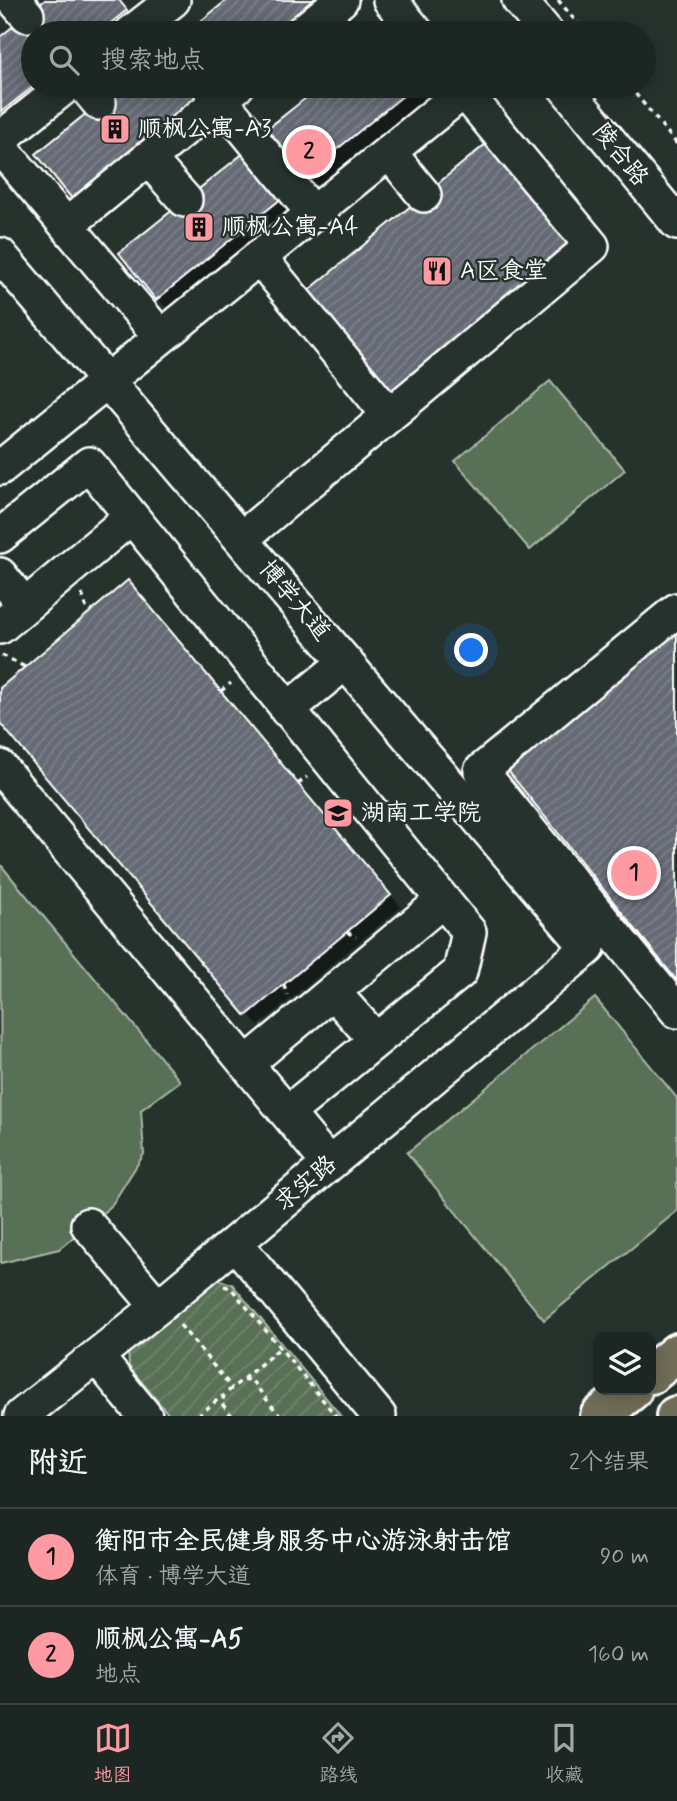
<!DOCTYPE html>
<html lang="zh">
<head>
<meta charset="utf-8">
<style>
  :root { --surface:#1c2622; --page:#252e2a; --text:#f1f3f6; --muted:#a0a5a5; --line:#3a4340; --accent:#ff9aa2 }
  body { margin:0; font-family:Mynerve,"LXGW WenKai TC",sans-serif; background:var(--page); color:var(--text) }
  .controls { position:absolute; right:21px; bottom:21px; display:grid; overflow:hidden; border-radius:14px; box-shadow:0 4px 18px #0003 }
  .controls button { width:63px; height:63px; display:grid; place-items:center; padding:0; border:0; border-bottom:2px solid var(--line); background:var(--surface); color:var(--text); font:35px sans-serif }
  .you { position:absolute; left:472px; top:651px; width:24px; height:24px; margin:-18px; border:5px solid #fff; border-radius:50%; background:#1a73e8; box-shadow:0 0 0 10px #1a73e833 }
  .badge { display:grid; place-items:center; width:46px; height:46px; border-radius:50%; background:var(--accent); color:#111; font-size:23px; font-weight:700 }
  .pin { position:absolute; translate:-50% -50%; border:4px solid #fff; box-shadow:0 2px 7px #0006 }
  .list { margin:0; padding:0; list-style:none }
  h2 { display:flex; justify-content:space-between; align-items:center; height:91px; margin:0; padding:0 28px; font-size:30px }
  h2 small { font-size:23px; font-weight:400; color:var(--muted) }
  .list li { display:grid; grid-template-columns:46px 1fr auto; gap:21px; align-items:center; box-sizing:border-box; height:98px; padding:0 28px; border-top:2px solid var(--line) }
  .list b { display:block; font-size:26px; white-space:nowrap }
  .list p { margin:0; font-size:23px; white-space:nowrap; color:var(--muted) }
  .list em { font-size:23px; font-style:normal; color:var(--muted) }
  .icon { flex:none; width:38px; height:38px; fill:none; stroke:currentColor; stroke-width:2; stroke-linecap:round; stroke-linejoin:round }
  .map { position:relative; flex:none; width:677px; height:1416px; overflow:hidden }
  .search { position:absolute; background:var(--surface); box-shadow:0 4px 18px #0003; left:21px; right:21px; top:21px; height:77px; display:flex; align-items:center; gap:18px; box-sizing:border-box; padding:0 24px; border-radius:38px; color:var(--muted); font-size:26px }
  .sheet { height:287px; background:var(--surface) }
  nav { display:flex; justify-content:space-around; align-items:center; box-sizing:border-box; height:98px; border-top:2px solid var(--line); background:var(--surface); font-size:19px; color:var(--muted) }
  nav a { display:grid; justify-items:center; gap:4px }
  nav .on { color:var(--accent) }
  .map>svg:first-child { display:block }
  .park { fill:#597055; stroke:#acb8aa; stroke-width:2 }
  .garden { fill:url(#garden-furrows); stroke:#acb8aa; stroke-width:2 }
  .shadow { fill:#0007 }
  .building { fill:url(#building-hatch); stroke:#fff; stroke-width:2 }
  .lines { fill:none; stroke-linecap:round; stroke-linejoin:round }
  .minor-casing { stroke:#fff; stroke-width:38 }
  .major-casing { stroke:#fff; stroke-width:44 }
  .highway-casing { stroke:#fff; stroke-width:44 }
  .path { stroke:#fff; stroke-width:3.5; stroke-dasharray:5 5; stroke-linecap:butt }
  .minor { stroke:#26332d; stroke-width:33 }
  .major { stroke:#706e59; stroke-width:38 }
  .highway { stroke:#706e59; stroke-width:38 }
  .labels { text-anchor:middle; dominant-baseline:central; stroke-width:5; stroke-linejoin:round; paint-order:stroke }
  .poi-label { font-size:24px; fill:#fff; stroke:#26332d; text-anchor:start }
  .street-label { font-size:24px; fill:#fff; stroke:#26332d }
</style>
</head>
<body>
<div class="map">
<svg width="677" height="1416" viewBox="0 0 677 1416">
  <defs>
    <pattern id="garden-furrows" width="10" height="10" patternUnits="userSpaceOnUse" patternTransform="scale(1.75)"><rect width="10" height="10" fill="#597055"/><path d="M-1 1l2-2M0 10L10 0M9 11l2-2" fill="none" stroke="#72856e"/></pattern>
    <pattern id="building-hatch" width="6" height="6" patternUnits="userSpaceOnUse" patternTransform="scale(1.75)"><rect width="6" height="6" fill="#656a74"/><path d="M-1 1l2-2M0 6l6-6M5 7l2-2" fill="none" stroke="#7c8089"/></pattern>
  </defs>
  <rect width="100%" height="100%" fill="#26332d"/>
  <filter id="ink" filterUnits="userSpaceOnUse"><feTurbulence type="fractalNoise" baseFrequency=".0143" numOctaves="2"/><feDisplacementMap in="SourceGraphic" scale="14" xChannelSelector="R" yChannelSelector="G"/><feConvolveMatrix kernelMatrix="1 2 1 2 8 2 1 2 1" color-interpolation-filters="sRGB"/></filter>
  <g filter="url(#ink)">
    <path class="park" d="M 550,381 L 625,470 L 530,550 L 455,461 Z
      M 0,864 L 180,1081 L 141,1110 L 144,1154 L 111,1206 L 59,1249 L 1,1263 Z
      M 595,998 L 677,1098 L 677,1211 L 544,1320 L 407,1153 Z"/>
    <path class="garden" d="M 207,1280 L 220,1280 L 232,1284 L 341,1416 L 170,1416 L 129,1367 L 128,1349 Z"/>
    <path class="shadow" d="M 48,0 L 120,0 L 141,26 L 132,33 L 33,33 L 33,86 L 67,86 L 18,126 L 0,108 L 0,39 Z
      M 230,0 L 314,33 L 189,33 Z
      M 324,86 L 441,86 L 444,90 L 321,190 L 270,130 Z
      M 244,154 L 296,214 L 173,314 L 158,299 Z
      M 139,594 L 401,907 L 258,1026 L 0,720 L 0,690 Z"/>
    <path class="building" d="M 45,0 L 119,0 L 127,10 L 98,33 L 33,33 L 34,86 L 1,112 L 0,37 Z
      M 227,0 L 322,0 L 281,33 L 186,33 Z
      M 120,86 L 189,86 L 199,98 L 73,200 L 36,154 Z
      M 321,86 L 415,86 L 304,176 L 267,129 Z
      M 487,143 L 572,246 L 387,399 L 302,296 Z
      M 245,152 L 282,198 L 156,300 L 119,253 Z
      M 128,580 L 391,895 L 246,1016 L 0,723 L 0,688 Z
      M 677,627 L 677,981 L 504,766 Z"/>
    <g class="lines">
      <g class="minor-casing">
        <path id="minor" d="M 14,0 L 27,15
          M 390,0 L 417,33
          M 519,0 L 547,33
          M 131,33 L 173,0
          M 301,33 L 341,0
          M 85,86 L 99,103
          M 209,86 L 313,213
          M 564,86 L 677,223
          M 0,139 L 66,86
          M 0,147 L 161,337
          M 389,152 L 424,195
          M 148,158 L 185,200
          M 67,225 L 237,86
          M 0,255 L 588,948 L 158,1307 L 21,1416
          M 259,257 L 389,415
          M 0,468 L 464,91 L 460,86
          M 0,536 L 89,464 L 469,932 L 460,972 L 287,1113
          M 241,539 L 592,246 L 464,91
          M 0,575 L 25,606
          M 677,610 L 481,771 L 677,1011
          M 0,627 L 131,517
          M 287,710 L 346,662
          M 0,767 L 329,1164
          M 333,992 L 376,1040
          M 246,1064 L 442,901
          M 88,1225 L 158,1307
          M 235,1243 L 379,1416
          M 97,1357 L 145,1416"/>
      </g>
      <g class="major-casing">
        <path id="major" d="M 651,1374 L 677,1353
          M 600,1416 L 632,1390"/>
      </g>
      <g class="highway-casing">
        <path id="highway" d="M 676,1416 L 677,1416"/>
      </g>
      <path class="path" d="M 558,0 L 586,33
        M 629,86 L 677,144
        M 82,594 L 88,614
        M 2,655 L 25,667
        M 221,691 L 231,683
        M 298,784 L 307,777
        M 347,932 L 356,937
        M 284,985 L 287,995
        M 224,1286 L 231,1288 L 336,1416
        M 180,1325 L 232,1388
        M 243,1379 L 252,1381 L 280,1416
        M 198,1416 L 222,1396
        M 232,1416 L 222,1404 L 224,1395 L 281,1347"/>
      <use href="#minor" class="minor"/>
      <use href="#major" class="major"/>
      <use href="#highway" class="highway"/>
    </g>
  </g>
  <defs>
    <g id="building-square" transform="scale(1.575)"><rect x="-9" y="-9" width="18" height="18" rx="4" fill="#ff9aa2" stroke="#26332d"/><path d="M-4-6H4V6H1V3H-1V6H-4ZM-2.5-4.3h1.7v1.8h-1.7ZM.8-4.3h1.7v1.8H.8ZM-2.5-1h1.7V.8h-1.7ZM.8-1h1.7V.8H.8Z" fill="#111"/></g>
    <g id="restaurant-square" transform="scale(1.575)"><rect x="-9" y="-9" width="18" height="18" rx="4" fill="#ff9aa2" stroke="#26332d"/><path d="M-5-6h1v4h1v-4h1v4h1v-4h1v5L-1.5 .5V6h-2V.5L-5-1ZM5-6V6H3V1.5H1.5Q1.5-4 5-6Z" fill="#111"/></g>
    <g id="university-square" transform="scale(1.575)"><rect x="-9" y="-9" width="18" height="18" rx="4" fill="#ff9aa2" stroke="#26332d"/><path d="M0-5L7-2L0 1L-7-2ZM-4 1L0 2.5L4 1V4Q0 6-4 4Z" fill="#111"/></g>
  </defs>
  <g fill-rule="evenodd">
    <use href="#building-square" x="115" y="129"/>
    <use href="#building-square" x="199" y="227"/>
    <use href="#restaurant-square" x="437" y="271"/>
    <use href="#university-square" x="338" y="813"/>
  </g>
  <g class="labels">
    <g class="poi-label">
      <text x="138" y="129">顺枫公寓-A3</text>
      <text x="222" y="227">顺枫公寓-A4</text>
      <text x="460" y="271">A区食堂</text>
      <text x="361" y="813">湖南工学院</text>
    </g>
    <g class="street-label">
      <text transform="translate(620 155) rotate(51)">陵合路</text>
      <text transform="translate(294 601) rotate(50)">博学大道</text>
      <text transform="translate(306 1184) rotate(-40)">求实路</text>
    </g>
  </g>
</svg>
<div class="controls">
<button><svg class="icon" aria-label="layers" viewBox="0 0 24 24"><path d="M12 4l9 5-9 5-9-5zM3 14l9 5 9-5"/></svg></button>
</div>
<div class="you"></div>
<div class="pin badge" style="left:634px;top:873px">1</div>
<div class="pin badge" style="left:309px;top:152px">2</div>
<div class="search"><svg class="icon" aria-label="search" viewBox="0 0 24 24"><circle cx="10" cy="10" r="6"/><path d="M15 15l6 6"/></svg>搜索地点</div>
</div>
<section class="sheet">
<h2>附近<small>2个结果</small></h2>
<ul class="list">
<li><span class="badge">1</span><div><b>衡阳市全民健身服务中心游泳射击馆</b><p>体育 · 博学大道</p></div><em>90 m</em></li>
<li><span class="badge">2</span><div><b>顺枫公寓-A5</b><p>地点</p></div><em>160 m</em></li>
</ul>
</section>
<nav>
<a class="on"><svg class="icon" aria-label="map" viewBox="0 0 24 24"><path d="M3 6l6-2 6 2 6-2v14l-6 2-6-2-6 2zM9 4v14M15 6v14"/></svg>地图</a>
<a><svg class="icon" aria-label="directions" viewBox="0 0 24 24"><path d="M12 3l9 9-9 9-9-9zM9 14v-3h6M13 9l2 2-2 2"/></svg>路线</a>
<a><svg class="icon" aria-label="saved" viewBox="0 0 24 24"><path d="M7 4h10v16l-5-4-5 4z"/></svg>收藏</a>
</nav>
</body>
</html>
